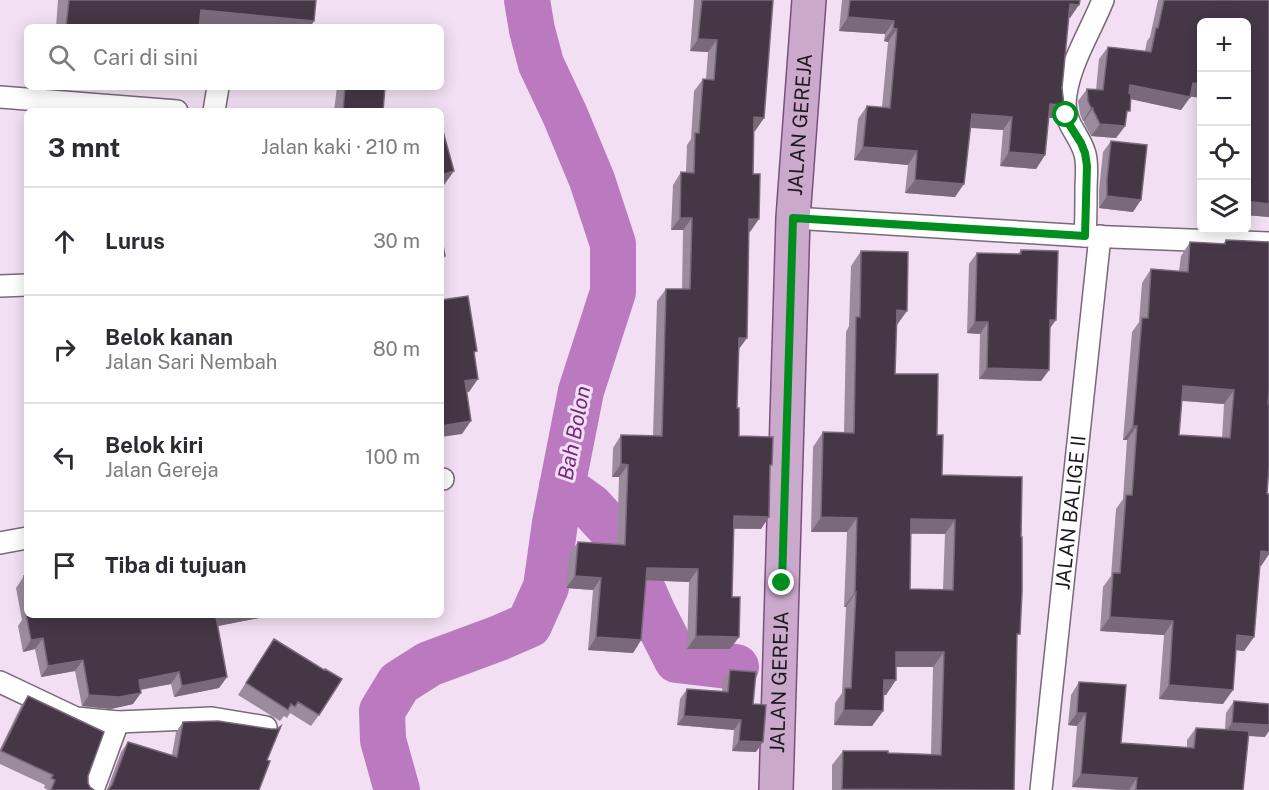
<!DOCTYPE html>
<html lang="id">
<head>
<meta charset="utf-8">
<style>
  :root { --surface:#fff; --page:#f7f7f7; --text:#2b2b33; --muted:#7c7c81; --line:#e1e1e2 }
  body { margin:0; font-family:"Public Sans",sans-serif; background:var(--page); color:var(--text) }
  .controls { position:absolute; right:18px; top:18px; display:grid; overflow:hidden; border-radius:9px; box-shadow:0 3px 15px #0003 }
  .controls button { width:54px; height:54px; display:grid; place-items:center; padding:0; border:0; border-bottom:2px solid var(--line); background:var(--surface); color:var(--text); font:30px sans-serif }
  .stop { position:absolute; width:18px; height:18px; margin:-14px; border:4px solid #008e1f; border-radius:50%; background:#fff }
  .stop.end { background:#008e1f; border-color:#fff; box-shadow:0 2px 6px #0008 }
  .list { margin:0; padding:0; list-style:none }
  h2 { display:flex; justify-content:space-between; align-items:center; height:78px; margin:0; padding:0 24px; font-size:26px }
  h2 small { font-size:20px; font-weight:400; color:var(--muted) }
  .list li { display:grid; grid-template-columns:39px 1fr auto; gap:18px; align-items:center; box-sizing:border-box; height:108px; padding:0 24px; border-top:2px solid var(--line) }
  .list b { display:block; font-size:22px; white-space:nowrap }
  .list p { margin:0; font-size:20px; white-space:nowrap; color:var(--muted) }
  .list em { font-size:20px; font-style:normal; color:var(--muted) }
  .icon { flex:none; width:33px; height:33px; fill:none; stroke:currentColor; stroke-width:2; stroke-linecap:round; stroke-linejoin:round }
  .map { position:relative; flex:none; width:1269px; height:790px; overflow:hidden }
  .search { position:absolute; background:var(--surface); box-shadow:0 3px 15px #0003; left:24px; top:24px; width:420px; height:66px; display:flex; align-items:center; gap:15px; box-sizing:border-box; padding:0 21px; border-radius:9px; color:var(--muted); font-size:22px }
  .panel { position:absolute; background:var(--surface); box-shadow:0 3px 15px #0003; left:24px; top:108px; width:420px; height:510px; border-radius:9px }
  .map>svg:first-child { display:block }
  .lines { fill:none; stroke-linecap:round; stroke-linejoin:round }
  .river { stroke:#bb79c0; stroke-width:46 }
  .minor-casing { stroke:#79687a; stroke-width:24 }
  .primary-casing { stroke:#78517b; stroke-width:36 }
  .minor { stroke:#fff; stroke-width:21 }
  .primary { stroke:#cba9cd; stroke-width:33 }
  .wall { fill:#9c8b9d; fill-rule:evenodd }
  .shaded-wall { fill:#7a697b }
  .building { fill:#463747; stroke:#7a697b; stroke-width:1.5; fill-rule:evenodd }
  .route { stroke:#008e1f; stroke-width:8 }
  .labels { text-anchor:middle; dominant-baseline:central; stroke-width:6; stroke-linejoin:round; paint-order:stroke }
  .street-label { font-size:20px; fill:#1e181f; stroke:#f2dff3 }
  .water-label { font-size:21px; font-style:italic; fill:#76267d; stroke:#f2dff3 }
</style>
</head>
<body>
<div class="map">
<svg width="1269" height="790" viewBox="0 0 1269 790">
  <rect width="100%" height="100%" fill="#f2dff3"/>
  <g class="lines">
    <path class="river" d="M 562,486 L 591,507 L 621,540 L 653,613 L 677,660 L 736,667
      M 397,790 L 383,740 L 382,711 L 399,683 L 429,664 L 499,638 L 529,625 L 546,587 L 555,523 L 581,391 L 613,292 L 613,244 L 592,180 L 565,115 L 541,64 L 532,30 L 527,0"/>
    <g class="minor-casing">
      <g id="minor">
        <path d="M 0,97 L 177,111"/>
        <path d="M 214,111 L 218,87"/>
        <path d="M 793,218 L 1085,236 L 1269,243"/>
        <path d="M 1085,236 C 1086,221 1086,205 1086,190 C 1086,178 1088,165 1085,154 C 1080,135 1065,125 1065,103 C 1067,67 1090,33 1103,0"/>
        <path d="M 0,286 L 27,285"/>
        <path d="M 441,479 L 443,479"/>
        <path d="M 0,543 L 27,538"/>
        <path d="M 0,682 L 76,718 L 118,722 L 212,718 L 266,727"/>
        <path d="M 93,790 L 118,722"/>
        <path id="s1" d="M 1041,790 L 1100,236"/>
      </g>
    </g>
    <g class="primary-casing">
      <g id="primary">
        <path id="s2" d="M 776,790 L 793,218 L 809,0"/>
      </g>
    </g>
    <use href="#minor" class="minor"/>
    <use href="#primary" class="primary"/>
  </g>
  <path class="wall" d="M 58,0 L 316,0 L 314,21 L 310,27 L 56,27 Z
    M 694,0 L 773,0 L 764,118 L 755,131 L 754,131 L 749,231 L 747,338 L 738,350 L 737,408 L 739,436 L 770,468 L 761,529 L 734,529 L 732,597 L 739,637 L 730,649 L 687,649 L 689,582 L 646,580 L 641,640 L 633,653 L 588,650 L 593,590 L 566,588 L 569,554 L 578,542 L 617,544 L 619,477 L 612,477 L 613,448 L 621,435 L 653,436 L 657,301 L 666,289 L 682,289 L 683,230 L 671,230 L 673,185 L 681,172 L 686,172 L 687,145 L 691,139 L 694,91 L 703,79 L 706,79 L 708,52 L 690,51 Z
    M 842,0 L 1080,0 L 1070,18 L 1069,18 L 1054,118 L 1048,118 L 1045,155 L 1036,169 L 1000,166 L 1003,130 L 970,128 L 955,197 L 905,193 L 908,165 L 854,160 L 858,119 L 867,106 L 882,107 L 888,42 L 884,41 L 885,34 L 839,31 Z
    M 1158,0 L 1269,0 L 1269,217 L 1246,215 L 1246,22 L 1181,110 L 1131,99 L 1126,116 L 1125,126 L 1116,138 L 1091,136 L 1084,123 L 1084,121 L 1083,121 L 1080,114 L 1078,101 L 1087,89 L 1096,90 L 1099,59 L 1108,47 L 1145,51 L 1147,41 L 1150,37 Z
    M 337,87 L 385,87 L 383,111 L 334,111 Z
    M 1111,141 L 1133,212 L 1099,208 L 1099,190 L 1103,152 Z
    M 1226,240 L 1268,404 L 1267,494 L 1269,494 L 1269,554 L 1261,566 L 1260,566 L 1254,637 L 1244,651 L 1236,650 L 1223,704 L 1159,699 L 1164,635 L 1100,631 L 1103,587 L 1111,576 L 1116,509 L 1123,499 L 1127,440 L 1123,440 L 1132,332 L 1139,322 L 1142,283 L 1151,269 L 1179,271 L 1181,256 L 1190,242 L 1223,244 ZM 1182,401 L 1224,404 L 1222,438 L 1179,435 Z
    M 1021,250 L 1050,329 L 1049,370 L 1041,381 L 979,379 L 980,334 L 967,333 L 969,264 L 977,253 L 1018,254 Z
    M 861,251 L 896,325 L 895,374 L 937,435 L 942,475 L 1017,640 L 1014,790 L 832,790 L 832,765 L 843,751 L 888,753 L 931,754 L 933,667 L 896,667 L 886,695 L 883,695 L 883,711 L 872,726 L 834,725 L 835,703 L 842,693 L 846,607 L 844,607 L 847,532 L 811,532 L 813,447 L 823,432 L 844,433 L 846,332 L 849,326 L 851,266 ZM 911,534 L 945,534 L 943,589 L 910,589 Z
    M 24,576 L 27,576 L 27,615 L 274,615 L 218,626 L 227,677 L 219,688 L 174,697 L 171,684 L 141,690 L 133,704 L 111,709 L 82,706 L 75,671 L 41,677 L 35,649 L 23,652 L 18,626 L 22,620 L 16,588 Z
    M 274,639 L 319,715 L 311,726 L 290,713 L 287,718 L 284,716 L 280,721 L 238,695 Z
    M 730,670 L 753,704 L 756,752 L 732,751 L 734,730 L 677,725 L 680,699 L 687,689 L 722,691 L 723,680 Z
    M 1079,682 L 1121,743 L 1187,748 L 1187,740 L 1196,728 L 1225,730 L 1226,713 L 1234,701 L 1265,737 L 1248,736 L 1243,790 L 1117,790 L 1072,787 L 1077,726 L 1068,725 L 1071,695 Z
    M 28,696 L 88,776 L 88,783 L 90,787 L 94,790 L 48,790 L 44,788 L 45,785 L 0,764 L 0,749 L 21,706 Z
    M 183,722 L 267,760 L 107,790 L 121,752 L 128,742 L 172,755 L 176,732 Z"/>
  <path class="shaded-wall" d="M 1070,4 L 1079,5 L 1070,18 L 1061,17 Z
    M 201,10 L 314,21 L 310,27 L 189,27 Z
    M 848,17 L 894,21 L 885,34 L 839,31 Z
    M 893,28 L 897,29 L 888,42 L 884,41 Z
    M 698,39 L 717,40 L 708,52 L 690,51 Z
    M 1193,83 L 1202,84 L 1202,98 L 1185,96 L 1190,97 L 1181,110 L 1121,97 L 1130,85 Z
    M 1050,104 L 1064,105 L 1054,118 L 1040,117 Z
    M 1091,108 L 1093,108 L 1084,121 L 1083,121 Z
    M 972,114 L 1012,117 L 1003,130 L 962,127 Z
    M 754,117 L 764,118 L 755,131 L 746,130 Z
    M 1100,124 L 1125,126 L 1116,138 L 1091,136 Z
    M 863,147 L 917,151 L 908,165 L 854,160 Z
    M 1009,152 L 1045,155 L 1036,169 L 1000,166 Z
    M 454,171 L 444,185 L 441,186 L 441,175 Z
    M 915,180 L 964,184 L 955,197 L 905,193 Z
    M 1107,196 L 1141,200 L 1133,212 L 1099,208 Z
    M 1246,201 L 1269,204 L 1269,217 L 1246,215 Z
    M 680,218 L 692,218 L 683,230 L 671,230 Z
    M 749,219 L 759,219 L 750,232 L 741,231 Z
    M 897,310 L 907,311 L 897,325 Z
    M 1050,320 L 1056,320 L 1048,331 Z
    M 975,322 L 988,322 L 980,334 L 967,333 Z
    M 739,338 L 747,338 L 738,350 Z
    M 987,368 L 1049,370 L 1041,381 L 979,379 Z
    M 478,379 L 469,392 L 456,394 L 465,381 Z
    M 1183,386 L 1234,390 L 1224,404 L 1173,400 Z
    M 471,421 L 462,434 L 441,437 L 441,426 Z
    M 1133,426 L 1137,426 L 1127,440 L 1123,440 Z
    M 621,464 L 628,465 L 619,477 L 612,477 Z
    M 734,516 L 769,517 L 761,529 L 726,528 Z
    M 821,517 L 857,518 L 847,532 L 811,532 Z
    M 911,519 L 955,520 L 945,534 L 901,533 Z
    M 1261,551 L 1269,552 L 1269,554 L 1261,566 L 1251,565 Z
    M 647,568 L 698,569 L 689,582 L 639,580 Z
    M 575,576 L 601,578 L 593,590 L 566,588 Z
    M 855,592 L 856,592 L 846,607 L 844,607 Z
    M 224,615 L 274,615 L 208,628 L 216,617 Z
    M 1110,617 L 1173,621 L 1164,635 L 1100,631 Z
    M 1237,635 L 1254,637 L 1244,651 L 1227,649 Z
    M 696,636 L 739,637 L 730,649 L 687,649 Z
    M 596,637 L 641,640 L 633,653 L 588,650 Z
    M 43,638 L 35,649 L 23,652 L 31,640 Z
    M 896,652 L 944,652 L 933,667 L 886,667 Z
    M 83,660 L 75,671 L 41,677 L 48,666 Z
    M 179,672 L 171,684 L 131,691 L 139,680 Z
    M 227,677 L 219,688 L 174,697 L 182,686 Z
    M 884,680 L 896,680 L 886,695 L 873,695 Z
    M 1169,685 L 1233,690 L 1223,704 L 1159,699 Z
    M 141,693 L 133,704 L 111,709 L 82,706 L 89,695 Z
    M 844,710 L 883,711 L 872,726 L 834,725 Z
    M 1077,713 L 1086,713 L 1077,726 L 1068,725 Z
    M 684,716 L 741,720 L 734,730 L 677,725 Z
    M 1232,723 L 1269,725 L 1269,731 L 1265,737 L 1224,734 Z
    M 739,741 L 763,742 L 756,752 L 732,751 Z
    M 1081,774 L 1137,778 L 1129,790 L 1072,787 Z"/>
  <path class="building" d="M 69,0 L 316,0 L 314,21 L 201,10 L 199,27 L 66,27 Z
    M 702,0 L 773,0 L 764,118 L 754,117 L 753,174 L 760,174 L 759,219 L 749,219 L 747,338 L 739,338 L 737,408 L 739,408 L 739,436 L 773,437 L 772,465 L 770,465 L 769,517 L 734,516 L 732,597 L 740,597 L 739,637 L 696,636 L 698,569 L 647,568 L 641,640 L 596,637 L 601,578 L 575,576 L 578,542 L 625,545 L 628,465 L 621,464 L 621,435 L 662,436 L 666,289 L 690,289 L 692,218 L 680,218 L 681,172 L 694,173 L 695,133 L 699,133 L 703,79 L 714,80 L 717,40 L 698,39 Z
    M 850,0 L 1080,0 L 1079,5 L 1070,4 L 1062,88 L 1064,105 L 1050,104 L 1045,155 L 1009,152 L 1012,117 L 972,114 L 964,184 L 915,180 L 917,151 L 863,147 L 867,106 L 890,108 L 897,29 L 893,28 L 894,21 L 848,17 Z
    M 1164,0 L 1269,0 L 1269,204 L 1246,201 L 1246,22 L 1202,22 L 1202,84 L 1193,83 L 1190,97 L 1130,85 L 1129,93 L 1131,94 L 1130,111 L 1127,111 L 1125,126 L 1100,124 L 1093,110 L 1093,108 L 1091,108 L 1088,101 L 1087,89 L 1103,90 L 1108,47 L 1151,52 L 1156,28 L 1158,28 Z
    M 345,87 L 385,87 L 383,111 L 343,111 Z
    M 441,124 L 454,171 L 441,175 Z
    M 1111,141 L 1147,145 L 1141,200 L 1107,196 L 1107,179 Z
    M 441,234 L 445,256 L 441,257 Z
    M 1226,240 L 1269,242 L 1269,389 L 1268,404 L 1269,404 L 1269,465 L 1267,494 L 1269,494 L 1269,552 L 1261,551 L 1254,637 L 1237,635 L 1233,690 L 1169,685 L 1173,621 L 1110,617 L 1113,573 L 1120,573 L 1126,495 L 1132,495 L 1137,426 L 1133,426 L 1142,318 L 1148,318 L 1151,269 L 1188,272 L 1190,242 L 1225,244 ZM 1183,386 L 1234,390 L 1230,438 L 1179,435 Z
    M 1021,250 L 1058,251 L 1056,320 L 1050,320 L 1049,370 L 987,368 L 988,322 L 975,322 L 977,253 L 1021,254 Z
    M 861,251 L 908,252 L 907,311 L 897,310 L 895,374 L 938,374 L 937,435 L 943,435 L 942,475 L 1022,477 L 1021,537 L 1022,537 L 1022,591 L 1020,634 L 1017,634 L 1014,790 L 842,789 L 843,751 L 888,751 L 888,753 L 941,755 L 944,652 L 896,652 L 896,680 L 884,680 L 883,711 L 844,710 L 845,688 L 851,688 L 856,592 L 855,592 L 857,518 L 821,517 L 823,432 L 854,433 L 856,317 L 860,317 ZM 911,519 L 955,520 L 953,590 L 910,589 Z
    M 468,296 L 477,351 L 474,352 L 478,379 L 465,381 L 471,421 L 441,426 L 441,300 Z
    M 24,576 L 27,576 L 27,592 Z
    M 26,614 L 224,615 L 216,617 L 227,677 L 182,686 L 179,672 L 139,680 L 141,693 L 119,697 L 89,695 L 83,660 L 48,666 L 43,638 L 31,640 Z
    M 274,639 L 324,670 L 325,669 L 342,679 L 319,715 L 298,702 L 295,707 L 291,704 L 288,710 L 246,683 Z
    M 730,670 L 756,672 L 753,704 L 766,705 L 763,742 L 739,741 L 741,720 L 684,716 L 687,689 L 728,692 Z
    M 1079,682 L 1126,685 L 1121,743 L 1194,748 L 1196,728 L 1249,731 L 1243,790 L 1136,790 L 1137,778 L 1081,774 L 1086,713 L 1077,713 Z
    M 28,696 L 104,732 L 88,776 L 88,783 L 90,787 L 94,790 L 51,790 L 55,780 L 51,778 L 53,775 L 1,751 Z
    M 1234,701 L 1269,704 L 1269,725 L 1232,723 Z
    M 218,721 L 271,729 L 277,729 L 281,726 L 267,760 L 270,761 L 259,790 L 108,790 L 112,785 L 128,742 L 177,757 L 183,722 Z"/>
  <g class="lines">
    <path class="route" d="M 782,583 L 793,218 L 1085,236 L 1087,166 L 1085,153 L 1081,143 L 1069,124 L 1066,115"/>
  </g>
  <g class="labels">
    <g class="street-label">
      <text stroke="none"><textPath href="#s2" startOffset="666">JALAN GEREJA</textPath></text>
      <text stroke="none"><textPath href="#s1" startOffset="279">JALAN BALIGE II</textPath></text>
      <text stroke="none"><textPath href="#s2" startOffset="108">JALAN GEREJA</textPath></text>
    </g>
    <g class="water-label">
      <text transform="translate(574 433) rotate(-79)">Bah Bolon</text>
    </g>
  </g>
</svg>
<div class="controls">
<button>+</button>
<button>−</button>
<button><svg class="icon" aria-label="locate" viewBox="0 0 24 24"><circle cx="12" cy="12" r="6"/><path d="M12 2v4M12 18v4M2 12h4M18 12h4"/></svg></button>
<button><svg class="icon" aria-label="layers" viewBox="0 0 24 24"><path d="M12 4l9 5-9 5-9-5zM3 14l9 5 9-5"/></svg></button>
</div>
<div class="stop" style="left:1066px;top:115px"></div>
<div class="stop end" style="left:782px;top:583px"></div>
<div class="search"><svg class="icon" aria-label="search" viewBox="0 0 24 24"><circle cx="10" cy="10" r="6"/><path d="M15 15l6 6"/></svg>Cari di sini</div>
<section class="panel">
<h2>3 mnt<small>Jalan kaki · 210 m</small></h2>
<ul class="list">
<li><svg class="icon" aria-label="ahead" viewBox="0 0 24 24"><path d="M12 20V5M6 11l6-6 6 6"/></svg><div><b>Lurus</b></div><em>30 m</em></li>
<li><svg class="icon" aria-label="right" viewBox="0 0 24 24"><path d="M7 20v-9h11M14 6l5 5-5 5"/></svg><div><b>Belok kanan</b><p>Jalan Sari Nembah</p></div><em>80 m</em></li>
<li><svg class="icon" aria-label="left" viewBox="0 0 24 24"><path d="M17 20v-9H6M10 6l-5 5 5 5"/></svg><div><b>Belok kiri</b><p>Jalan Gereja</p></div><em>100 m</em></li>
<li><svg class="icon" aria-label="arrive" viewBox="0 0 24 24"><path d="M6 21V4h12l-3 4 3 4H6"/></svg><div><b>Tiba di tujuan</b></div></li>
</ul>
</section>
</div>
</body>
</html>
